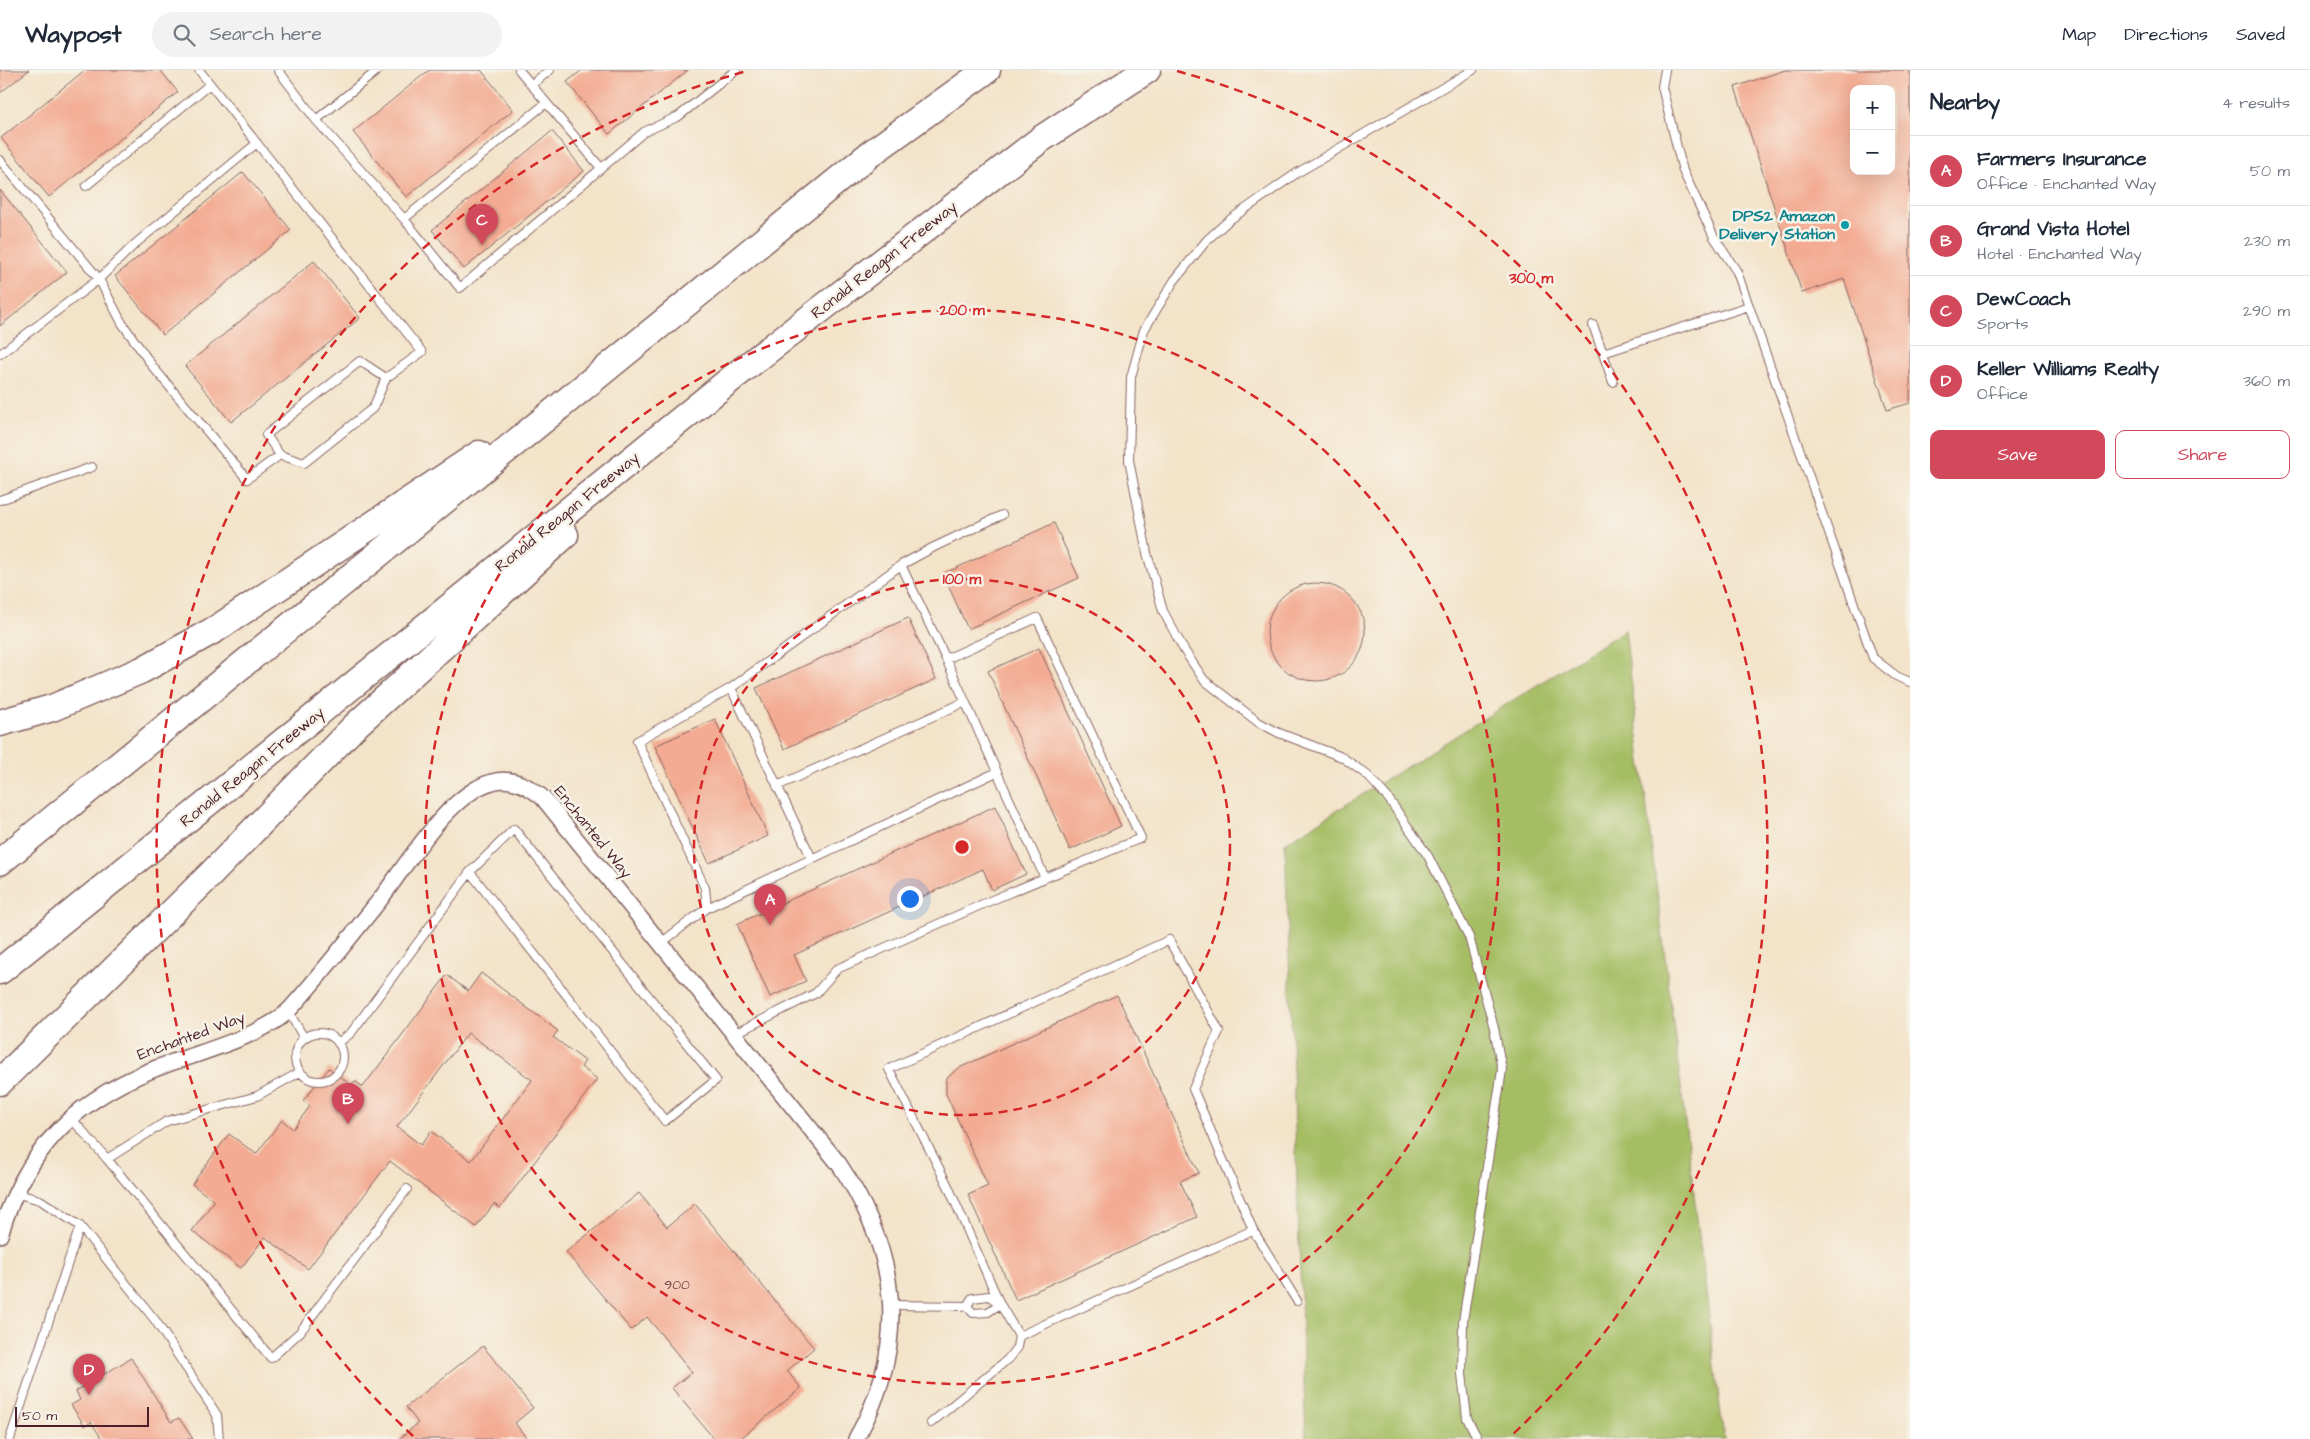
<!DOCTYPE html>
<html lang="en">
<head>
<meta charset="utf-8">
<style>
  :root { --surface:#fff; --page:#f2f2f3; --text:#1f2937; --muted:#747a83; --line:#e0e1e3; --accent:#d1495b }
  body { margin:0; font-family:"Architects Daughter",sans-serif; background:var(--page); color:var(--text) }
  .controls { position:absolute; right:15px; top:15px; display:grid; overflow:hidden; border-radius:10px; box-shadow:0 5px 20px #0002 }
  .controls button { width:45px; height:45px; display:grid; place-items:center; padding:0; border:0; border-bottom:1px solid var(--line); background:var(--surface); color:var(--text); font:25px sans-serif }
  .scale { position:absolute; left:15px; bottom:12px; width:134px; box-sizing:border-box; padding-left:5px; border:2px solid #4a1f2b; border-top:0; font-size:14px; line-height:18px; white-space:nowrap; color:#4a1f2b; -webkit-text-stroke:4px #f7f3e8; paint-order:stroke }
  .you { position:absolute; left:909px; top:828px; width:18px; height:18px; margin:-12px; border:4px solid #fff; border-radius:50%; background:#1a73e8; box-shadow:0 0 0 8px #1a73e833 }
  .badge { display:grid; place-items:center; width:32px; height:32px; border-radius:50%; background:var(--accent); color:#fff; font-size:16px; font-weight:700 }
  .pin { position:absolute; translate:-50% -41px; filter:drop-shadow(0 1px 2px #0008) }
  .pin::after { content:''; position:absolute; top:26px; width:18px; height:15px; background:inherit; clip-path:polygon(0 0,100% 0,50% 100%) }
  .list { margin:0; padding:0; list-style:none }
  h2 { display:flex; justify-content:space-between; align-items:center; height:65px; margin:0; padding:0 20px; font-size:21px }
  h2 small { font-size:16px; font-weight:400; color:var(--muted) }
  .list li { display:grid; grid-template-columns:32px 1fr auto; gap:15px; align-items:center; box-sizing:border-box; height:70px; padding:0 20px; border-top:1px solid var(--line) }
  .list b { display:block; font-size:19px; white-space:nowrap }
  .list p { margin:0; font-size:16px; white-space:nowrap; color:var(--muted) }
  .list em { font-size:16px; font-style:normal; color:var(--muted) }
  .actions { display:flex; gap:10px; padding:15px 20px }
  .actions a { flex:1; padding:11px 0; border:1px solid var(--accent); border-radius:10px; text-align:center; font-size:18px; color:var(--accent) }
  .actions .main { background:var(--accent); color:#fff }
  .icon { flex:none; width:28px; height:28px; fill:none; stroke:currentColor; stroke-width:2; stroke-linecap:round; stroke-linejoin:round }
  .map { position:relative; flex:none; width:1910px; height:1369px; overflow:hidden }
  header { display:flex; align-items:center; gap:30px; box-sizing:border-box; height:70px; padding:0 25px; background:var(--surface); border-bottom:1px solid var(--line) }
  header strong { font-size:24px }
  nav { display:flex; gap:28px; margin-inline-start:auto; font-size:18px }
  .search { width:350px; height:45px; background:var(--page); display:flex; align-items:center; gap:12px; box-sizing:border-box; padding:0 18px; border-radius:28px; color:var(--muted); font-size:19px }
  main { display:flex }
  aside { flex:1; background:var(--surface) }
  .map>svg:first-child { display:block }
  .green { fill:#a5bd63; stroke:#786e47 }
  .building { fill:#f3ac93; fill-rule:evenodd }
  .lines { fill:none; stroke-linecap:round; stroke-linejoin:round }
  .service-casing { stroke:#856462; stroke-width:10 }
  .minor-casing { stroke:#856462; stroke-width:18 }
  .motorway-casing { stroke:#856462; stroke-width:29 }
  .service { stroke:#fff; stroke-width:8 }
  .minor { stroke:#fff; stroke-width:15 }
  .motorway { stroke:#fff; stroke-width:26 }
  .ring { fill:none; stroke:#d62828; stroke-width:2.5; stroke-dasharray:9 6 }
  .culture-dot { fill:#0f9aa8; stroke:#f7f3e8; stroke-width:2 }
  .labels { text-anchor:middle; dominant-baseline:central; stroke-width:5; stroke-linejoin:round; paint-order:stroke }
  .number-label { font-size:14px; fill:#744245 }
  .culture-label { font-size:16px; font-weight:bold; fill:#0d838f; stroke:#f7f3e8; text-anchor:end }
  .street-label { font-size:16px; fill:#4a1f2b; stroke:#f7f3e8 }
  .centre { fill:#d62828; stroke:#f7f3e8; stroke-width:2.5 }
  .ring-label { font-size:15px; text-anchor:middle; font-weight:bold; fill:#d62828; stroke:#f7f3e8; stroke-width:5; stroke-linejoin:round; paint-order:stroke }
</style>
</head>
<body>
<header>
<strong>Waypost</strong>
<div class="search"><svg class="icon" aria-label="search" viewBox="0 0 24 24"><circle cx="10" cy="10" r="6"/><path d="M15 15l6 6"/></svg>Search here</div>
<nav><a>Map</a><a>Directions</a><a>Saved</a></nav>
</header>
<main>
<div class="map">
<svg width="1910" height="1369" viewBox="0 0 1910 1369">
  <rect width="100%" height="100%" fill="#f7f3e8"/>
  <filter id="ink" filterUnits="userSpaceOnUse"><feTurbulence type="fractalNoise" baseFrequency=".02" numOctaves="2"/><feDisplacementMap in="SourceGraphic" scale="10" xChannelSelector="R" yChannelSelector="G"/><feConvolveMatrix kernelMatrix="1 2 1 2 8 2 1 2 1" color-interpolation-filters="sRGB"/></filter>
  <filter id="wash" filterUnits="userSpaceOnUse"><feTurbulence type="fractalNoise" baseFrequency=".0096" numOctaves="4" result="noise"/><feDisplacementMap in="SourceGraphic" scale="20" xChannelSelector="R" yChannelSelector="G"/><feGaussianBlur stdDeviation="1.12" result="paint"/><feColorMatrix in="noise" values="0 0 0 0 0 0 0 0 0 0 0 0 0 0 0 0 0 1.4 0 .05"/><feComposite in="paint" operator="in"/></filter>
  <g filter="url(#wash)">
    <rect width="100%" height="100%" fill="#f3e3c9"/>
    <path class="green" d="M 1625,560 L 1724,1369 L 1306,1369 L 1285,773 Z"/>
    <g id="blocks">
      <path class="building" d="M 0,0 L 29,0 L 0,23 Z
        M 85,0 L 160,0 L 178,22 L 49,127 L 1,68 Z
        M 429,0 L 481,0 L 513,40 L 406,127 L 353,62 Z
        M 582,0 L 688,0 L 609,64 L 567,12 Z
        M 1785,0 L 1910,0 L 1910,333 L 1887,340 L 1844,209 L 1802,223 L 1735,17 ZM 1854,19 L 1891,19 L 1891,101 L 1854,101 Z
        M 552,61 L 584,101 L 464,199 L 432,160 Z
        M 243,102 L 291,160 L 163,265 L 115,206 Z
        M 0,120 L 67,202 L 0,256 Z
        M 314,191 L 360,248 L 231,352 L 185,296 Z
        M 1054,453 L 1079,508 L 968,559 L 943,504 Z
        M1267 562a49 49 0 1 1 98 0a49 49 0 1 1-98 0Z
        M 908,548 L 936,609 L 784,679 L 756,618 Z
        M 1039,578 L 1121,756 L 1070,780 L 988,601 Z
        M 715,649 L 768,766 L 709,793 L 655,676 Z
        M 995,736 L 1026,804 L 992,820 L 983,799 L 794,885 L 806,911 L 770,927 L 737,854 Z
        M 481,903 L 558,961 L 553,967 L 585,991 L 581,997 L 597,1009 L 500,1138 L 494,1134 L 476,1157 L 390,1091 L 308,1199 L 265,1167 L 241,1198 L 192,1161 L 214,1131 L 192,1114 L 229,1064 L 256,1084 L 282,1050 L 293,1059 L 310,1036 L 303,1031 L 329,998 L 351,1015 L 355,1011 L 363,1017 L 447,905 L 468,921 ZM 468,963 L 532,1010 L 471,1091 L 431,1061 L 421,1075 L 397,1057 Z
        M 1117,925 L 1199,1103 L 1180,1111 L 1197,1147 L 1016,1230 L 968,1125 L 988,1116 L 946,1024 L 946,1009 L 957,999 Z
        M 639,1123 L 667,1157 L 695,1134 L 814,1278 L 787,1301 L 801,1318 L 740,1369 L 714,1369 L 672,1318 L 692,1302 L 647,1247 L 631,1260 L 566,1182 Z
        M 483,1276 L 533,1338 L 515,1353 L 527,1369 L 399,1369 L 418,1353 L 406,1337 Z
        M 131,1288 L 171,1352 L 179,1348 L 193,1369 L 102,1369 L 91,1352 L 85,1356 L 71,1335 L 80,1330 L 76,1321 Z"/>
    </g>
  </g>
  <g filter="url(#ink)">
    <use href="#blocks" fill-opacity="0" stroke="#856462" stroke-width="1"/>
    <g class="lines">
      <g class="service-casing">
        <path id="service" d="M 199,0 L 422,282 L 386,308 L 373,338 L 304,393 L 280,385 L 266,365 L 360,291 L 386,308
          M 278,0 L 316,50
          M 378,0 L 316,50 L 404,149 L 460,218 L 644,62 L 679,46 L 736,0
          M 519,0 L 601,98
          M 1473,0 L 1297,103 L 1228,151 L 1207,170 L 1174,211 L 1144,260 L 1131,307 L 1129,390 L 1147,483 L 1163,541 L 1184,580 L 1204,610 L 1258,652 L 1279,663 L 1342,687 L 1367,705 L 1388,728 L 1428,786 L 1469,867 L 1494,958 L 1502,1000 L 1463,1251 L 1462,1304 L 1467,1348 L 1478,1369
          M 531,15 L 550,0
          M 0,90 L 99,209 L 122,253 L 153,297 L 247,409 L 280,385
          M 86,116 L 210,14
          M 404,149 L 546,33
          M 1749,236 L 1873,588 L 1896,606 L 1910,612
          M 1593,255 L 1613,312
          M 1603,283 L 1749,236 L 1737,202 L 1714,167 L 1683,101 L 1662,17 L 1665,0
          M 0,284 L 99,209 L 135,174 L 257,73
          M 0,430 L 92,397
          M 901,495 L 934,477 L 1002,445
          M 946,589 L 997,702
          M 731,618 L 812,789
          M 777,716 L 965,632
          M 707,838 L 997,702 L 1045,808
          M 661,873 L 707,838 L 705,818 L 637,671 L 731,618 L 901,495 L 946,589 L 1037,548 L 1141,768 L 992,830 L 837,899 L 816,923 L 734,964
          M 288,941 L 304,968
          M295 987a24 24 0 1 1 48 0a24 24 0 1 1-48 0Z
          M 338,973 L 351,963 L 470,802 L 665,1051 L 716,1010 L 514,759 L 470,802
          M 300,1002 L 257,1026 L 167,1051 L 107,1089 L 271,1288 L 300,1262 L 407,1119
          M 71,1048 L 107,1089
          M 15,1123 L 40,1130 L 80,1156 L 155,1250 L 217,1345 L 219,1369
          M 1253,1160 L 1297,1231
          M 890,1235 L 967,1236 L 973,1243 L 988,1242 L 1000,1234
          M 967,1236 L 972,1228 L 989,1226 L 1000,1234 L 1019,1266 L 1253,1160 L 1193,1019 L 1219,961 L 1169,870 L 889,999 L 948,1116 L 1000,1234
          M 931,1353 L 1008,1289 L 1017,1277 L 1019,1266
          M 10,1369 L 80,1156"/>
      </g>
      <g class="minor-casing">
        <path id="minor" d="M 0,1165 C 30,1064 94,1015 192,986 C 218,977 271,960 290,939 C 321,905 350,867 379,831 C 406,796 448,724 492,712 C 511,706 529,716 543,728 L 839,1094 C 899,1183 910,1273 856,1369"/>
      </g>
      <g class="motorway-casing">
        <path id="motorway" d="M 0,653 L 52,638 L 142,600 L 216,559 L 479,384
          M 0,792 L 870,84 L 987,0
          M 0,901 L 736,305 L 1041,69 L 1147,0
          M 0,1012 L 210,805 L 355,656 L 565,465"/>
      </g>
      <use href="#service" class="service"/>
      <use href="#minor" class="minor"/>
      <use href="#motorway" class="motorway"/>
    </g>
  </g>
  <g class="ring">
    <circle cx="962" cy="777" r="268"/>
    <circle cx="962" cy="777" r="537"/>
    <path d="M413 1366A805 805 0 0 1 747 1M1177 1A805 805 0 0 1 1511 1366"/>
  </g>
  <circle class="culture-dot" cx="1845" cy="155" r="5"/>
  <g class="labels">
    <g class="number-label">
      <text x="677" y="1215">900</text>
    </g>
    <g class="culture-label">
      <text x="1835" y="146">DPS2 Amazon<tspan x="1835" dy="18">Delivery Station</tspan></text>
    </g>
    <g class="street-label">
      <text transform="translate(884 190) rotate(-38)">Ronald Reagan Freeway</text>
      <text transform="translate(567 442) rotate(-39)">Ronald Reagan Freeway</text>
      <text transform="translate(252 697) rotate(-39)">Ronald Reagan Freeway</text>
      <text transform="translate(593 762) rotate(51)">Enchanted Way</text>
      <text transform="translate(191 966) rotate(-20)">Enchanted Way</text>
    </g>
  </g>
  <circle cx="962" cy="777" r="8" class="centre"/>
  <g class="ring-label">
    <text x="1531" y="213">300 m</text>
    <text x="962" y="245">200 m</text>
    <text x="962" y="514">100 m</text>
  </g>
</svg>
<div class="controls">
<button>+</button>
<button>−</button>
</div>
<div class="scale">50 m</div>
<div class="you"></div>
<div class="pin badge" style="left:770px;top:855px">A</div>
<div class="pin badge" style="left:348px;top:1054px">B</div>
<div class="pin badge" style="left:482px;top:175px">C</div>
<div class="pin badge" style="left:89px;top:1325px">D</div>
</div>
<aside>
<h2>Nearby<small>4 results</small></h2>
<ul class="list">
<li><span class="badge">A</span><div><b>Farmers Insurance</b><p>Office · Enchanted Way</p></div><em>50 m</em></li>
<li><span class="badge">B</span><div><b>Grand Vista Hotel</b><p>Hotel · Enchanted Way</p></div><em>230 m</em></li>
<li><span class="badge">C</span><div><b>DewCoach</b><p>Sports</p></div><em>290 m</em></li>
<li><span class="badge">D</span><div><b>Keller Williams Realty</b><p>Office</p></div><em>360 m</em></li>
</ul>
<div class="actions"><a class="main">Save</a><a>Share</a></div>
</aside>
</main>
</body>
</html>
